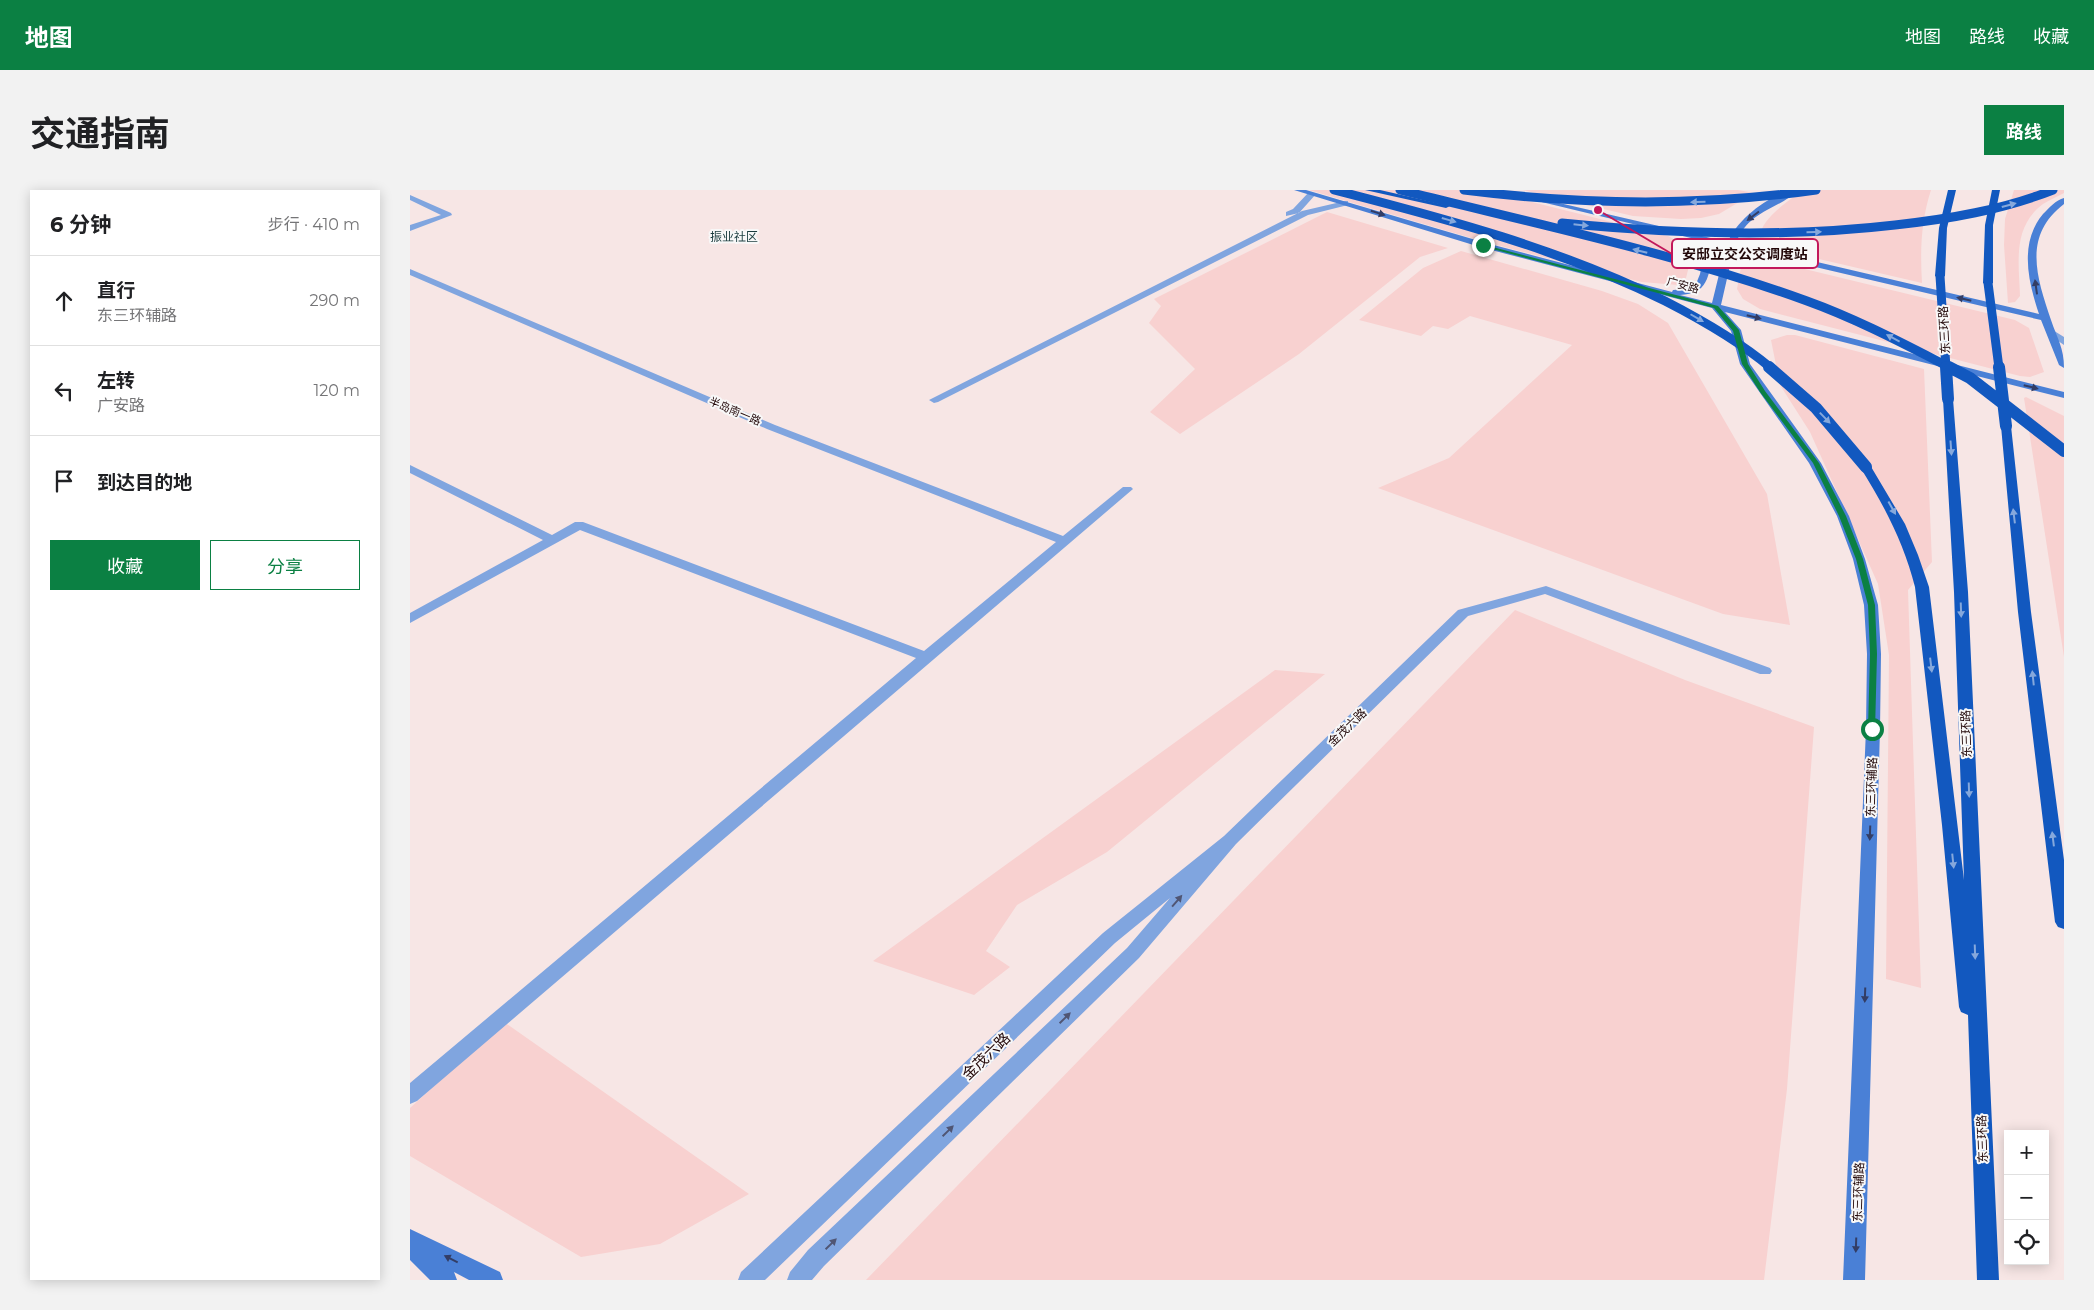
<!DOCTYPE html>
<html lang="zh">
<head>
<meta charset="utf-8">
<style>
  :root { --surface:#fff; --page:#f2f2f2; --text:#202124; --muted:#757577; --line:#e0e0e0; --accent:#0b8043 }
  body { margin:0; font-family:Montserrat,"Noto Sans SC",sans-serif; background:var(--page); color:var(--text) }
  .controls { position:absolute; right:15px; bottom:15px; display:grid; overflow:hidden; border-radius:0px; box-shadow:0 2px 12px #0003 }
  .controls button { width:45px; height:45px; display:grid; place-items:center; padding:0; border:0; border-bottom:1px solid var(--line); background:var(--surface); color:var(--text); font:25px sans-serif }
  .stop { position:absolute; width:15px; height:15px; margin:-11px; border:4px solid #0b8043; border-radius:50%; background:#fff }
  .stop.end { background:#0b8043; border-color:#fff; box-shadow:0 1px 5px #0008 }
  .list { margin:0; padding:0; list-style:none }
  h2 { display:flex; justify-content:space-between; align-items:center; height:65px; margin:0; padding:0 20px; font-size:21px }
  h2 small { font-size:16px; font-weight:400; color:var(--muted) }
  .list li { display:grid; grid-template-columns:32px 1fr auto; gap:15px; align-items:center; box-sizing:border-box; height:90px; padding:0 20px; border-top:1px solid var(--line) }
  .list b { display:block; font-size:19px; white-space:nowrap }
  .list p { margin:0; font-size:16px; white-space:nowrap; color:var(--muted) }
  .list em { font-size:16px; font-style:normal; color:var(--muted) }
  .actions { display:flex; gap:10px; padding:15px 20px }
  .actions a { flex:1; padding:11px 0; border:1px solid var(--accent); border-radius:0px; text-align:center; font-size:18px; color:var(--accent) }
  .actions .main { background:var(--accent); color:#fff }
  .icon { flex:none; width:28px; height:28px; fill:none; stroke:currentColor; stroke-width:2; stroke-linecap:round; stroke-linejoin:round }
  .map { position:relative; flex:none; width:1654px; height:1090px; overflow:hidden; border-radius:0px }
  header { display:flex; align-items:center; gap:30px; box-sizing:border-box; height:70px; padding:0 25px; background:var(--accent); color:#fff }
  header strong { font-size:24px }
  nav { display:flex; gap:28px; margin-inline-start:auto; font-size:18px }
  .intro { display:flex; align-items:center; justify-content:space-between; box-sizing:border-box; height:120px; padding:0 30px }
  h1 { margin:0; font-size:35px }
  .button { padding:12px 22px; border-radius:0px; background:var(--accent); color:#fff; font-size:18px; font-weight:700 }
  main { display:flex; gap:30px; padding:0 30px }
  aside { flex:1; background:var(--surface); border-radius:0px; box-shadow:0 2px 12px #0003 }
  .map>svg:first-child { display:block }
  .green { fill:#f8d1d0 }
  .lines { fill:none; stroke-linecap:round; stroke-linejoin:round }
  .minor { fill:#80a5df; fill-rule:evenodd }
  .tertiary { fill:#80a5df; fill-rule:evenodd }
  .secondary { fill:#4a80d6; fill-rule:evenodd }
  .trunk { fill:#1258bf; fill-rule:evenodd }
  .trunk-bridge-far1 { stroke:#1258bf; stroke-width:9 }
  .trunk-bridge { stroke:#1258bf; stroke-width:12 }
  .oneway { fill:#85a8dc }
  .oneway2 { fill:#333d65 }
  .oneway3 { fill:#505674 }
  .route { fill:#0b8043 }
  .labels { text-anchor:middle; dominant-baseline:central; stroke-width:4; stroke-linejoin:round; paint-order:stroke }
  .far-street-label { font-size:11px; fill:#210708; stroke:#f8f8f8 }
  .far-quarter-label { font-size:12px; fill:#1a3c3e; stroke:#f8f8f8 }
  .street-label { font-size:12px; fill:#210708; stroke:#f8f8f8 }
  .near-street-label { font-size:15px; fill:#210708; stroke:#f8f8f8 }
  .leader { fill:none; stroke:#c2185b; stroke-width:2 }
  .callout-dot { fill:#c2185b; stroke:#f8f8f8; stroke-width:2 }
  .callout { fill:#f8f8f8; stroke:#c2185b; stroke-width:2 }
  .callout-label { font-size:14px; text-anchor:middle; font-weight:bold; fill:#210708 }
</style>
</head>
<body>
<header>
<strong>地图</strong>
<nav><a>地图</a><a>路线</a><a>收藏</a></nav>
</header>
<div class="intro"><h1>交通指南</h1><a class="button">路线</a></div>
<main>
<aside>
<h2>6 分钟<small>步行 · 410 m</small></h2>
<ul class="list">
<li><svg class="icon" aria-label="ahead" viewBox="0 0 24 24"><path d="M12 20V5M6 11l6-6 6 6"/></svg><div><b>直行</b><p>东三环辅路</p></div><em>290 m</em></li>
<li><svg class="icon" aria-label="left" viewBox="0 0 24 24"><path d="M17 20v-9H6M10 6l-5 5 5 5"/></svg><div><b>左转</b><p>广安路</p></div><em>120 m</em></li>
<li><svg class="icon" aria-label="arrive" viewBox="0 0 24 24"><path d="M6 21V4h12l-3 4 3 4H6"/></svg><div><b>到达目的地</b></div></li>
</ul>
<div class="actions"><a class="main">收藏</a><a>分享</a></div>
</aside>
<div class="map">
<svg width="1654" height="1090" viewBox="0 0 1654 1090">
  <rect width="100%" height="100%" fill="#f7e6e5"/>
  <path class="green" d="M 899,0 L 1074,0 L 1258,46 L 1280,58 L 1282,64 L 1275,92 L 1268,95 L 1232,92 L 1182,80 L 1068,50 Z
    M 1113,0 L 1328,0 L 1344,3 L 1309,24 L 1291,28 L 1271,29 L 1223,26 Z
    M 1394,0 L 1521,0 C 1511,31 1510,60 1512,93 L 1366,59 L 1350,48 C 1349,30 1380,9 1394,0 Z
    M 1604,0 L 1654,0 L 1654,3 C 1647,7 1639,10 1633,14 C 1602,37 1609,73 1610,106 L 1605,112 L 1598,113 L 1594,55 L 1595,29 Z
    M 917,22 L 1038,58 L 1010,67 L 889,164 L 770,244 L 740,222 L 785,179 L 739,133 L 751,116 L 744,109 Z
    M 1051,61 L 1192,101 L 1228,114 L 1258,133 L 1357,304 L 1380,435 L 1313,424 L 968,298 L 1039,268 L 1162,155 L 1060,126 L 1038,139 L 1023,136 L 1011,146 L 949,130 L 1013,78 Z
    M 1344,71 L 1370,73 L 1605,130 L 1619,138 L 1634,182 L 1620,187 L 1610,186 L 1350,119 L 1333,109 L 1327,99 L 1331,77 Z
    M 1377,145 L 1385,145 L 1514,179 L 1522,372 L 1498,400 L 1511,798 L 1476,789 L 1479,465 L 1468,394 L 1400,242 L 1370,195 L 1361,150 Z
    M 1616,207 L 1654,226 L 1654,467 L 1614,208 Z
    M 1105,420 L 1275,490 L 1404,537 L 1377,899 L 1354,1090 L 456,1090 Z
    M 865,480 L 915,484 L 697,662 L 607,715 L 576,761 L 600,777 L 564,805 L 463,771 Z
    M 94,832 L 339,1004 L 250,1054 L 171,1067 L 0,966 L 0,918 Z"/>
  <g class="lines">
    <path class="minor" d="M 0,5 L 41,23 L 42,25 L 0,41 L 0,35 L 31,25 L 0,10 Z
      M 0,79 L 365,235 L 653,346 L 713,297 L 721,297 L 723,299 L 7,911 L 0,914 L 0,893 L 506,468 L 170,340 L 0,433 L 0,423 L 133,350 L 0,283 L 0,275 L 142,345 L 165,332 L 173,332 L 514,461 L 646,352 L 357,239 L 0,85 Z"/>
    <path class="tertiary" d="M 899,2 L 906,4 L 889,23 L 876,26 L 876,22 L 883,19 Z
      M 935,11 L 938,11 L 938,15 L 898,25 L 528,212 L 524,213 L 519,210 L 892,21 Z
      M 1641,139 L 1654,147 L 1654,155 L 1638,144 L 1638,140 Z
      M 1136,396 L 1360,478 L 1362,481 L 1360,484 L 1350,484 L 1135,404 L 1058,426 L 826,654 L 729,768 L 414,1076 L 402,1090 L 377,1090 L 380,1082 L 398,1060 L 717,758 L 760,708 L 705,753 L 355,1090 L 328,1090 L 331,1082 L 693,743 L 814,646 L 1048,420 Z"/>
    <path class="secondary" d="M 884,0 L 896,0 L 1076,53 L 1262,102 L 1263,100 L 1276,99 L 1286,94 L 1290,84 L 1295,59 L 1281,52 L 1281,48 L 1115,8 L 1119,6 L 1318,52 C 1327,29 1364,0 1389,0 C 1367,20 1338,21 1326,53 L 1629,124 C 1618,91 1609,53 1633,24 C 1639,18 1646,10 1654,8 L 1654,14 C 1612,46 1627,88 1641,130 C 1647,148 1654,158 1654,178 L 1649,175 L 1631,130 L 1324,58 L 1311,115 L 1654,202 L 1654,208 L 1315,122 L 1331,140 L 1340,174 L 1411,273 L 1439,326 L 1455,369 L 1468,415 L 1471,464 L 1470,539 L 1455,1090 L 1433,1090 L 1456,539 L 1457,464 L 1454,415 L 1443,369 L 1427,326 L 1399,273 L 1330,174 L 1321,141 L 1302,118 L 1070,57 ZM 1295,51 L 1316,56 L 1302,113 L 1270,105 C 1300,104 1299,83 1303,59 Z
      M 0,1039 L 90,1082 L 93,1090 L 59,1090 L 44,1082 L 47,1090 L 20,1090 L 0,1070 Z"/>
    <path class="trunk" d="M 955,0 L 970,0 L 1040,16 L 1036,18 Z
      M 1538,0 L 1546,0 L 1537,38 L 1535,86 L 1530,89 L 1525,86 L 1529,38 Z
      M 1582,0 L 1590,0 L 1583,35 L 1583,93 L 1578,96 L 1573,93 L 1575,35 Z
      M 1538,206 L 1543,209 L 1558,402 L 1589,1090 L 1567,1090 L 1558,825 L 1551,822 L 1549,817 L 1532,635 L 1505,397 C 1494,353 1474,315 1450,277 L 1456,274 L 1460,275 L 1495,334 L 1508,365 L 1519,397 L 1554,690 L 1544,402 L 1533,209 Z
      M 1596,233 L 1601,236 L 1621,422 L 1654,670 L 1654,739 L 1648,737 L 1645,732 L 1608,422 L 1591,236 Z"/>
    <path class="trunk-bridge-far1" d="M 924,0 C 1037,29 1150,59 1255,111 C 1292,130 1329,151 1361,178
      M 990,0 C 1126,34 1265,63 1397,111 C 1447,129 1494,154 1541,178
      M 1054,0 C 1172,15 1288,17 1406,0
      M 1152,33 C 1263,44 1374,48 1485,35 C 1539,29 1592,20 1643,0
      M 1530,86 L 1536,178
      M 1578,93 L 1589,178"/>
    <path class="trunk-bridge" d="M 1359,177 L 1406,218 L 1456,277
      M 1536,177 L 1538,209
      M 1539,177 L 1560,188 L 1654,261
      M 1589,177 L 1596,236"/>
  </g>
  <defs><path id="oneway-solid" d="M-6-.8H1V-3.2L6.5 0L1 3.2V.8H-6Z" transform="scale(1.25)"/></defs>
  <g class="oneway">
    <use href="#oneway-solid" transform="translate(1288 12) rotate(178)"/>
    <use href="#oneway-solid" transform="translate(1599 15) rotate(-15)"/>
    <use href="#oneway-solid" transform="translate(1039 30) rotate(16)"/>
    <use href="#oneway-solid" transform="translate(1171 35) rotate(6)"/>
    <use href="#oneway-solid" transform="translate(1404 42) rotate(-2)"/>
    <use href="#oneway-solid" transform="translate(1230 61) rotate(-166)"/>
    <use href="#oneway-solid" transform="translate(1287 128) rotate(30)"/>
    <use href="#oneway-solid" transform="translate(1483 148) rotate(-152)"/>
    <use href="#oneway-solid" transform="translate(1415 228) rotate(46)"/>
    <use href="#oneway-solid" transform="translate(1541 258) rotate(86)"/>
    <use href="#oneway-solid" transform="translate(1482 318) rotate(61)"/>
    <use href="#oneway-solid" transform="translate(1604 326) rotate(-97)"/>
    <use href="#oneway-solid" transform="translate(1551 420) rotate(88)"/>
    <use href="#oneway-solid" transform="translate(1521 475) rotate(83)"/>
    <use href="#oneway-solid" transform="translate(1623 488) rotate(-96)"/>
    <use href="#oneway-solid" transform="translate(1559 600) rotate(88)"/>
    <use href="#oneway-solid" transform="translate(1643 649) rotate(-97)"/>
    <use href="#oneway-solid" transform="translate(1543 671) rotate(84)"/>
    <use href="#oneway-solid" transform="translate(1565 762) rotate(88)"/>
  </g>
  <g class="oneway2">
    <use href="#oneway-solid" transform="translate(968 23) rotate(17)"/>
    <use href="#oneway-solid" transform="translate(1343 26) rotate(143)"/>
    <use href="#oneway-solid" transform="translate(1626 97) rotate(-98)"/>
    <use href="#oneway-solid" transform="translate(1554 109) rotate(-167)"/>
    <use href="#oneway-solid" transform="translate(1344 127) rotate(14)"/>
    <use href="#oneway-solid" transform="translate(1621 197) rotate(14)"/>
    <use href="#oneway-solid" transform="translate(1460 643) rotate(92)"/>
    <use href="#oneway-solid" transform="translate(1455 805) rotate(92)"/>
    <use href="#oneway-solid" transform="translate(1446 1055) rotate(92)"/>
    <use href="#oneway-solid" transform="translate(41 1069) rotate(-153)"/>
  </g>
  <g class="oneway3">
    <use href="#oneway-solid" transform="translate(767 711) rotate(-49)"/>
    <use href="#oneway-solid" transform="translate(655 828) rotate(-44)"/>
    <use href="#oneway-solid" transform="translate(538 941) rotate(-44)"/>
    <use href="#oneway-solid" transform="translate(421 1054) rotate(-44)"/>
  </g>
  <path class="route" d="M 1071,54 L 1308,116 L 1329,140 L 1338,174 L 1355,201 L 1409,273 L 1436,326 L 1453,369 L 1465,415 L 1467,464 L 1465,541 L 1460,541 L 1458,539 L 1460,464 L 1458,415 L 1446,369 L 1429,326 L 1403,273 L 1350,202 L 1332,174 L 1323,141 L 1304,118 L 1071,56 Z"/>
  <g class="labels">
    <g class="far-street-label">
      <text transform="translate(1273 95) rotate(15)">广安路</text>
      <text transform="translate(325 221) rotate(23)">半岛南一路</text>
    </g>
    <g class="far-quarter-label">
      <text x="324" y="46">振业社区</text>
    </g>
    <g class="street-label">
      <text transform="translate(1534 140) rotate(-93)">东三环路</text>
      <text transform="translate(937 537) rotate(-44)">金茂六路</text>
      <text transform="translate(1556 544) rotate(-92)">东三环路</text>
      <text transform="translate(1461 597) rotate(-88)">东三环辅路</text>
      <text transform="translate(1572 949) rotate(-92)">东三环路</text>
      <text transform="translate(1448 1002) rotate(-88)">东三环辅路</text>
    </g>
    <g class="near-street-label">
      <text transform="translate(576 866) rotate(-44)">金茂六路</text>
    </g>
  </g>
  <path class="leader" d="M1188 20L1262 64"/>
  <circle class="callout-dot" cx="1188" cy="20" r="5"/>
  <rect class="callout" x="1262" y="49" width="146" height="29" rx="5"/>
  <g class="callout-label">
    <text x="1335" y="69">安邸立交公交调度站</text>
  </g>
</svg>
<div class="controls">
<button>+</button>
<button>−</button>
<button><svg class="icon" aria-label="locate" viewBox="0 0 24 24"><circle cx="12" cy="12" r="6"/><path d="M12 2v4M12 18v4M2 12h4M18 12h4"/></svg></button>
</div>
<div class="stop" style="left:1462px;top:539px"></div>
<div class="stop end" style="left:1073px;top:55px"></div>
</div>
</main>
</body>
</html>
